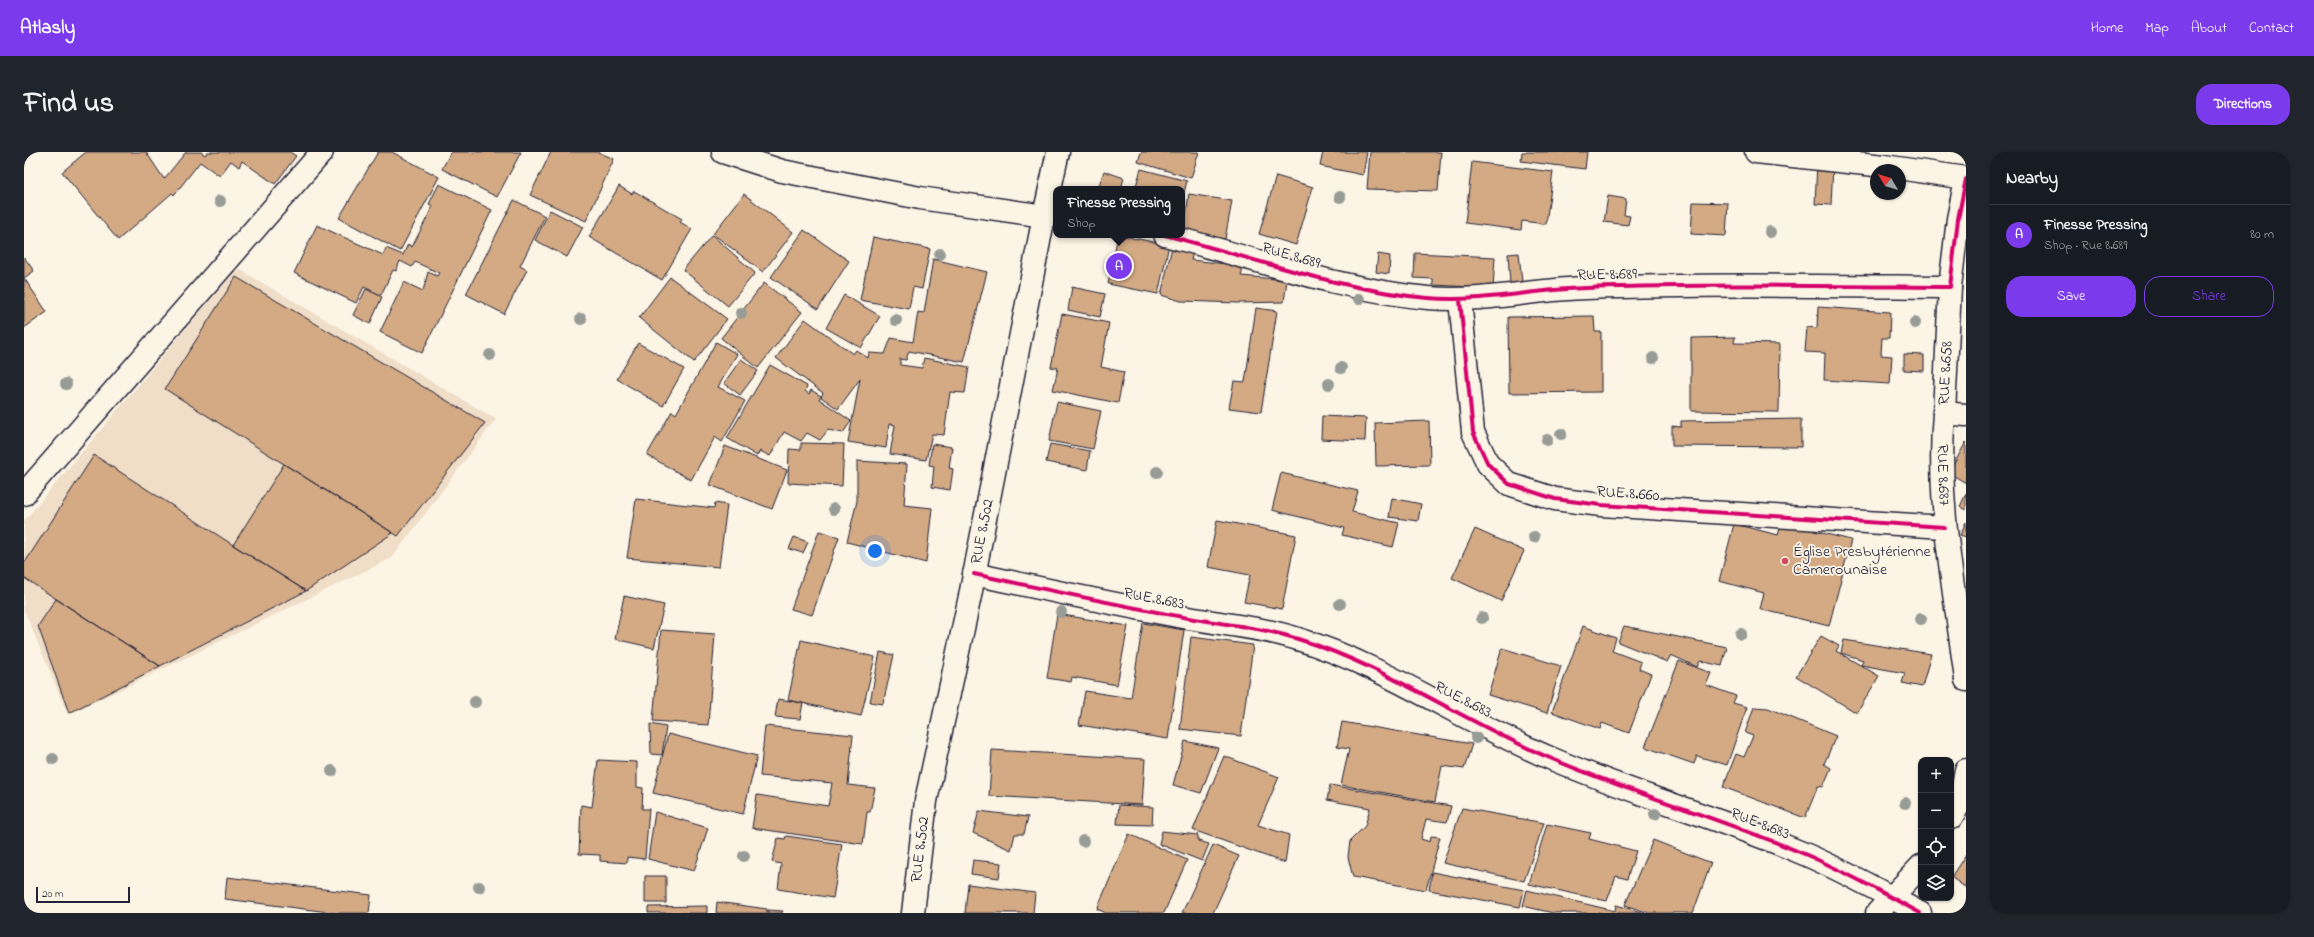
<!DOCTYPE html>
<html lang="en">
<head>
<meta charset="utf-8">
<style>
  :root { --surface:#171b24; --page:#20242c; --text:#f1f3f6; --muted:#9ea1a6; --line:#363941; --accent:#7c3aed }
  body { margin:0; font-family:"Indie Flower",sans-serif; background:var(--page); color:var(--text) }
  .controls { position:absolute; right:12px; bottom:12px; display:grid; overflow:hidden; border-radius:8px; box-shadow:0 1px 3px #0004 }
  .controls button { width:36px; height:36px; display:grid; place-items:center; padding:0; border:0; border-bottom:1px solid var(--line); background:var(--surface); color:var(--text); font:20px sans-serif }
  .compass { position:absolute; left:1846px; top:12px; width:36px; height:36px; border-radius:50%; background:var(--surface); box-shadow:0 1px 3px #0004; rotate:308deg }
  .scale { position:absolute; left:12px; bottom:10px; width:94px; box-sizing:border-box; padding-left:4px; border:2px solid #22223b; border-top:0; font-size:11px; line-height:14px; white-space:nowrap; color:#22223b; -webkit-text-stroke:3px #fcf5e5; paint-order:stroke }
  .you { position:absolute; left:851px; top:399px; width:14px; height:14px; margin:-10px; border:3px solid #fff; border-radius:50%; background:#1a73e8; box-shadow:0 0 0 6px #1a73e833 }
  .badge { display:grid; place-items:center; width:26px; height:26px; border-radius:50%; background:var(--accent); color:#fff; font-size:13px; font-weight:700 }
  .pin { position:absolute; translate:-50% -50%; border:2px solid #fff; box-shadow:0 1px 4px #0006 }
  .popup { position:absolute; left:1029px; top:34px; width:132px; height:52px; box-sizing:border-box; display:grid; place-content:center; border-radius:8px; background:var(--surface); filter:drop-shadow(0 1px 3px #0005); font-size:13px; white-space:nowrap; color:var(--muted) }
  .popup b { font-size:15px; color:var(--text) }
  .popup::after { content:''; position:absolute; left:50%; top:100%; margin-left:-8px; border:8px solid transparent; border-top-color:var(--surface) }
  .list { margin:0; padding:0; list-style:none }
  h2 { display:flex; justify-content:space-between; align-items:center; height:52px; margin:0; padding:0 16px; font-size:17px }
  h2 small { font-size:13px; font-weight:400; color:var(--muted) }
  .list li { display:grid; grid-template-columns:26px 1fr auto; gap:12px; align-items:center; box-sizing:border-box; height:60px; padding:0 16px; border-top:1px solid var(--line) }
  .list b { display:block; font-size:15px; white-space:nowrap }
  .list p { margin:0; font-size:13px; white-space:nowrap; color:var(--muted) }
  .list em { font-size:13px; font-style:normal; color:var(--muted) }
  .actions { display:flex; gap:8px; padding:12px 16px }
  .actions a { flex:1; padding:9px 0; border:1px solid var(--accent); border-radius:16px; text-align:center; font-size:14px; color:var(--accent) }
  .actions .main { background:var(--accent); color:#fff }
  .icon { flex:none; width:22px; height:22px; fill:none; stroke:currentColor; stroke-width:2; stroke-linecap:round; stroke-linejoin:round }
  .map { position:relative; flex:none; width:1942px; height:761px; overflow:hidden; border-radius:16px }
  header { display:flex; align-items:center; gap:24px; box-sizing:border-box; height:56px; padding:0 20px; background:var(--accent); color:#fff }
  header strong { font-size:19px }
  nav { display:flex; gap:22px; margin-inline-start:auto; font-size:14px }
  .intro { display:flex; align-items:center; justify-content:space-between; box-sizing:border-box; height:96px; padding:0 24px }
  h1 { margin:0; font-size:28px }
  .button { padding:10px 18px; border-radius:16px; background:var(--accent); color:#fff; font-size:14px; font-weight:700 }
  main { display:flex; gap:24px; padding:0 24px }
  aside { flex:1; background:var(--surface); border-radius:16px; box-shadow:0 1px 3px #0004 }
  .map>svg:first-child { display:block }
  .built { fill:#f0dec8 }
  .building { fill:#d3aa84; stroke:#22223b }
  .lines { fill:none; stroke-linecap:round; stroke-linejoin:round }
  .minor-casing { stroke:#22223b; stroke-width:25 }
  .secondary-casing { stroke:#22223b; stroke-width:25 }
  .minor { stroke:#fcf5e5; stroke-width:22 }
  .secondary { stroke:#fcf5e5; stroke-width:22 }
  .cycleway-casing { stroke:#fcf5e5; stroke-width:6 }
  .cycleway { stroke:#d6006c; stroke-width:4 }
  .tree { fill:#979c97 }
  .poi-dot { fill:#d1495b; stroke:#fcf5e5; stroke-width:1.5 }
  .labels { text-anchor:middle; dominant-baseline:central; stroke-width:3.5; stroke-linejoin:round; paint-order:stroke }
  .street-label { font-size:16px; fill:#22223b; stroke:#fcf5e5 }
  .poi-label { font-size:16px; fill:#22223b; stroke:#fcf5e5; text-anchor:start }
</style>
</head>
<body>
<header>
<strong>Atlasly</strong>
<nav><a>Home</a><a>Map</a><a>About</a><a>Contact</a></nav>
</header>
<div class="intro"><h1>Find us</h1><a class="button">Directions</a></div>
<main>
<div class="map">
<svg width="1942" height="761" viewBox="0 0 1942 761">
  <rect width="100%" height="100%" fill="#fcf5e5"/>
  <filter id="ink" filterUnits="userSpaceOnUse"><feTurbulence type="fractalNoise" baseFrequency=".025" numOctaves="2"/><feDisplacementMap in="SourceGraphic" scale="8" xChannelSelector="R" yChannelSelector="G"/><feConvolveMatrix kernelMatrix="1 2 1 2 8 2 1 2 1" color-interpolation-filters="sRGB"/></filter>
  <g filter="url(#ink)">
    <path class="built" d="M 213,116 L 472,267 L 368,406 L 44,563 L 0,458 L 0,369 Z"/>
    <path class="building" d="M 62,0 L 122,0 L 140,27 L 162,0 L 177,0 L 181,3 L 183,0 L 266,0 L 272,4 L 251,32 L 218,9 L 215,15 L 207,9 L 196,24 L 176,10 L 150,43 L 148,41 L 94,88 L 38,20 Z
      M 354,0 L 368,0 L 415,25 L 376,99 L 315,66 Z
      M 427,0 L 497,0 L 473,45 L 418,17 Z
      M 527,0 L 574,0 L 590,7 L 562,69 L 506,43 Z
      M 1117,0 L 1175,0 L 1167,26 L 1114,10 Z
      M 1299,0 L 1343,0 L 1339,23 L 1296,14 Z
      M 1346,0 L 1417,0 L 1414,39 L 1343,37 Z
      M 1498,0 L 1563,0 L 1561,17 L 1497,9 Z
      M 1448,10 L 1529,20 L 1522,72 L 1498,69 L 1497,78 L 1441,71 Z
      M 1793,11 L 1809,12 L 1807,53 L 1791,52 Z
      M 1117,17 L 1163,29 L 1158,48 L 1158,37 L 1111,37 Z
      M 1080,19 L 1100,26 L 1097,37 L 1074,36 Z
      M 1252,24 L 1289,35 L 1272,93 L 1235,82 Z
      M 415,32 L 468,58 L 398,201 L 356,180 L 380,130 L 399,139 L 404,120 L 413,124 L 415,121 L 391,110 L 388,115 L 376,109 L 372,119 L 369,118 L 357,143 L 340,135 L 332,151 L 270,121 L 293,73 L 359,103 L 362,96 L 379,103 L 384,92 L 388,95 L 409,54 L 405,52 Z
      M 595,34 L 608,42 L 610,39 L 658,67 L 656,70 L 668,77 L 638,128 L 565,85 Z
      M 720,42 L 769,80 L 739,120 L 689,82 Z
      M 1165,42 L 1208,49 L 1201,87 L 1159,80 Z
      M 1584,44 L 1602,47 L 1600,63 L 1606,64 L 1604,73 L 1580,70 Z
      M 490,48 L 521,64 L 496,114 L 503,118 L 480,162 L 442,142 Z
      M 1669,50 L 1704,51 L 1702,84 L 1667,82 Z
      M 526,58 L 559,75 L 543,105 L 511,88 Z
      M 780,78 L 825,109 L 794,157 L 747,125 Z
      M 688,83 L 731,121 L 704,154 L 659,118 Z
      M 1094,83 L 1145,93 L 1134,142 L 1084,132 Z
      M 849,85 L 906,97 L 898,137 L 889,135 L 885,157 L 836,148 Z
      M 1148,95 L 1169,100 L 1167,108 L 1220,114 L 1217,124 L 1263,128 L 1260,150 L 1215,151 L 1157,149 L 1137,143 Z
      M 1391,101 L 1471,105 L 1469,136 L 1409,133 L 1409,127 L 1390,126 Z
      M 1495,101 L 1498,130 L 1486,132 L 1484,102 Z
      M 1354,102 L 1366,104 L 1365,122 L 1352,120 Z
      M 0,105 L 10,119 L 0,126 L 23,160 L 0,176 Z
      M 909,107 L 963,120 L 940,210 L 885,199 L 882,208 L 876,207 L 876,213 L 898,216 L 900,206 L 945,215 L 941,241 L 926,240 L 920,283 L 908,282 L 902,308 L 866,302 L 871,273 L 865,272 L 862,296 L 824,290 L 836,227 L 814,257 L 797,245 L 799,241 L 752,206 L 781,167 L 829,202 L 832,198 L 844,206 L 845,201 L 861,202 L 867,186 L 889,190 L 894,160 L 900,161 Z
      M 212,125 L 461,271 L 374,384 L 141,237 Z
      M 646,125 L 703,167 L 670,210 L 615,166 Z
      M 740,131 L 778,160 L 734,216 L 697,186 Z
      M 1048,135 L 1081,142 L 1076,165 L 1044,158 Z
      M 342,137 L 358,145 L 346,172 L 329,163 Z
      M 820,143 L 856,164 L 837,196 L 802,176 Z
      M 1794,155 L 1866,160 L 1865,186 L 1858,186 L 1857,203 L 1868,204 L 1866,232 L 1800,228 L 1801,201 L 1781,200 L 1783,175 L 1793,176 Z
      M 1232,156 L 1253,159 L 1237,260 L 1205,256 L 1210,229 L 1221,230 Z
      M 1038,162 L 1085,171 L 1077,215 L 1100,220 L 1094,251 L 1029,238 L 1034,216 L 1027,215 Z
      M 1570,164 L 1571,180 L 1577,180 L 1577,240 L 1485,241 L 1484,165 Z
      M 1711,185 L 1710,191 L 1756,192 L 1755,260 L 1667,259 L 1667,186 Z
      M 692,190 L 713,202 L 694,235 L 721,249 L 698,290 L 691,285 L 667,328 L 623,303 L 648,259 L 652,262 Z
      M 614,191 L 660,217 L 639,254 L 593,227 Z
      M 1880,202 L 1900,203 L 1900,219 L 1880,218 Z
      M 717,207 L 734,219 L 716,243 L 700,231 Z
      M 746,213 L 783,234 L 781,239 L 785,242 L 787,238 L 797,244 L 795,247 L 827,269 L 819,281 L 804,278 L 796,288 L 783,281 L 777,289 L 760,280 L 746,304 L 736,299 L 733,304 L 703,286 Z
      M 1033,250 L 1077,259 L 1069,297 L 1025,289 Z
      M 1298,264 L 1342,266 L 1341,289 L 1297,287 Z
      M 1777,267 L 1777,295 L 1648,294 L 1648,274 L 1657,275 L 1657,269 Z
      M 1405,269 L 1406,313 L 1352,314 L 1351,271 Z
      M 1942,290 L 1942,331 L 1925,321 Z
      M 777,291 L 820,292 L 818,334 L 764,331 L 765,297 L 777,298 Z
      M 908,292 L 928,295 L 925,316 L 929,317 L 926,338 L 908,335 L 910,314 L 905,313 Z
      M 1026,292 L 1066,299 L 1063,318 L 1022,310 Z
      M 701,294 L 763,318 L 748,357 L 686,333 Z
      M 70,303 L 209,393 L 282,439 L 136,514 L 0,426 L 0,412 Z
      M 833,309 L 883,312 L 880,353 L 908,356 L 902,411 L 823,390 L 833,349 Z
      M 260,312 L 369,381 L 282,439 L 209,393 Z
      M 1257,321 L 1334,339 L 1328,360 L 1375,371 L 1369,395 L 1318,383 L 1320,376 L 1248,358 Z
      M 1942,341 L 1942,358 L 1936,355 Z
      M 1368,346 L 1397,352 L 1394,369 L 1365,365 Z
      M 612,347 L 690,356 L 691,351 L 703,353 L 695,415 L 603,406 Z
      M 1193,368 L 1272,383 L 1258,457 L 1220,450 L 1226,423 L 1184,415 Z
      M 1942,370 L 1942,385 L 1936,383 Z
      M 1757,371 L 1827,388 L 1805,474 L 1736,457 L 1740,441 L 1695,429 L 1710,372 L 1754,383 Z
      M 1451,377 L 1500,399 L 1477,449 L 1428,426 Z
      M 795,379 L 815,385 L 788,463 L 767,457 Z
      M 770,385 L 784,390 L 779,401 L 765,397 Z
      M 600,444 L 640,453 L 630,496 L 591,487 Z
      M 32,447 L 136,514 L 45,561 L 14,474 Z
      M 1033,462 L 1104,474 L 1093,533 L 1048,525 L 1047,530 L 1023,526 Z
      M 1119,471 L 1160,478 L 1144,587 L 1055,573 L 1061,539 L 1107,546 Z
      M 1559,474 L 1592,486 L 1588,499 L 1617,510 L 1615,517 L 1627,522 L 1605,581 L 1578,571 L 1576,577 L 1528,560 Z
      M 1600,474 L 1703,495 L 1698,514 L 1676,509 L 1673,515 L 1647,503 L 1643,510 L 1594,490 Z
      M 637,478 L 691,482 L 684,573 L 629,569 Z
      M 1797,484 L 1815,494 L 1812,499 L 1855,524 L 1833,561 L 1772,524 Z
      M 1167,485 L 1229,493 L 1217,584 L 1156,577 Z
      M 777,488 L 851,505 L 837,564 L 764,548 Z
      M 1820,488 L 1907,502 L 1898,535 L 1878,531 L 1881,521 L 1837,513 L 1839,508 L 1817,501 Z
      M 1478,496 L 1537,514 L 1523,561 L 1464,543 Z
      M 856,500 L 870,503 L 859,552 L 846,550 Z
      M 1655,509 L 1687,521 L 1682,533 L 1712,544 L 1709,551 L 1723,555 L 1703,613 L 1673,604 L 1670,612 L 1621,595 Z
      M 754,547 L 779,551 L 776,567 L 751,565 Z
      M 1730,555 L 1744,556 L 1812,584 L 1800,612 L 1807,616 L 1799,635 L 1794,634 L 1781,666 L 1699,635 L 1712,602 L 1720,605 L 1729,584 L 1721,581 Z
      M 1318,570 L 1448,592 L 1440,617 L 1418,614 L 1411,650 L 1317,633 L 1325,597 L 1313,595 Z
      M 626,572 L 642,575 L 638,603 L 627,602 Z
      M 741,574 L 829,583 L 824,633 L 851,636 L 846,660 L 843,660 L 839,692 L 728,676 L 733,643 L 804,654 L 808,631 L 736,624 Z
      M 644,582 L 733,604 L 719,662 L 629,641 Z
      M 1161,589 L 1194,596 L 1177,641 L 1149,633 Z
      M 968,598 L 1121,607 L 1118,653 L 965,644 Z
      M 1200,604 L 1255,625 L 1234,673 L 1265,683 L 1261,711 L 1169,678 Z
      M 574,608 L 613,610 L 613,635 L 619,636 L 618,657 L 625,657 L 621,707 L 603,705 L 603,711 L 576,709 L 576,703 L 555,702 L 557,653 L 568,655 Z
      M 1306,633 L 1427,654 L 1423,670 L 1402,667 L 1397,687 L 1406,690 L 1407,684 L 1416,685 L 1402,738 L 1329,725 L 1324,705 L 1326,689 L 1341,674 L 1346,656 L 1303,648 Z
      M 1095,653 L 1129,655 L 1128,673 L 1093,672 Z
      M 1438,656 L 1520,671 L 1500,729 L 1419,711 Z
      M 955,659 L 1004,665 L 1000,682 L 991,682 L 987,698 L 949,681 Z
      M 631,660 L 684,676 L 670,719 L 624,707 Z
      M 1523,672 L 1567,681 L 1565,687 L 1612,699 L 1603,727 L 1592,724 L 1583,749 L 1505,732 Z
      M 1138,679 L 1174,683 L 1174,689 L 1185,692 L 1178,709 L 1135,692 Z
      M 1105,682 L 1163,708 L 1140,761 L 1082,761 L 1073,757 Z
      M 762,684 L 818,692 L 809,746 L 754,737 L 757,712 L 748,710 L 754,686 L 761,687 Z
      M 1629,688 L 1687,711 L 1669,761 L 1625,761 L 1601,753 Z
      M 1189,693 L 1215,704 L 1189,761 L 1158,761 Z
      M 1942,702 L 1942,736 L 1927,725 Z
      M 949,708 L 977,711 L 975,726 L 947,722 Z
      M 1408,720 L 1500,738 L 1496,755 L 1405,738 Z
      M 621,724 L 642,724 L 642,751 L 621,751 Z
      M 203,725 L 347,743 L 345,761 L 312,761 L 201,747 Z
      M 944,732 L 1011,741 L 1009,761 L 941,761 Z
      M 1503,738 L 1591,759 L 1592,753 L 1621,761 L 1529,761 L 1499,754 Z
      M 693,750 L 743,757 L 743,761 L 692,761 Z
      M 683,754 L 683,761 L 624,761 L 624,755 Z
      M 744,758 L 759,759 L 758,761 L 744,761 Z"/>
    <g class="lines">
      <g class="minor-casing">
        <g id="minor">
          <path d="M 1732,0 L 1860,14 L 1942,26"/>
          <path d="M 1141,83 C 1227,105 1315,138 1404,146 C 1457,151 1510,137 1563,136 C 1684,132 1805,134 1926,135 L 1934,67 L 1942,27"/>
          <path d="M 1926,135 L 1920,261 L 1942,263"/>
          <path d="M 1436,148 L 1449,280 L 1464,312 L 1485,332 L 1531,347 L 1577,353 L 1920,375"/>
          <path id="s1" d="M 1920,261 C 1912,351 1931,439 1942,528"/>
          <path d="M 0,342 L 298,0"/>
          <path d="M 950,422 C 1019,437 1089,452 1159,465 C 1197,472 1236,475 1274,487 C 1364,515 1440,570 1526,606 C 1609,642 1695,666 1778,701 C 1819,718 1857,740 1896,761"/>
          <path d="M 1927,666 L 1935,653 L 1942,618"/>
          <path d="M 1853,761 L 1897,714"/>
        </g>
      </g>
      <g class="secondary-casing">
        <g id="secondary">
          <path d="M 699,0 L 758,19 L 896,46 L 1020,64"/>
          <path id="s2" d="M 889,761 L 902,649 L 946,444 L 1020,64 L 1034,0"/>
        </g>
      </g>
      <use href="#minor" class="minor"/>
      <use href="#secondary" class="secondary"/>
      <g class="cycleway-casing">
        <path id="cycleway" d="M 1141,83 C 1227,105 1315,138 1404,146 C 1457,151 1510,137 1563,136 C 1684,132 1805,134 1926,135 L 1934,67 L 1942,27
          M 1436,148 L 1449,280 L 1464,312 L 1485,332 L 1531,347 L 1577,353 L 1920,375
          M 950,422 C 1019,437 1089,452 1159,465 C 1197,472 1236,475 1274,487 C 1364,515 1440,570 1526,606 C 1609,642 1695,666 1778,701 C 1819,718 1857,740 1896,761"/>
      </g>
      <use href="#cycleway" class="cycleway"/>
    </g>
    <g class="tree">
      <circle cx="1316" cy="45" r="6"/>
      <circle cx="196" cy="49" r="6"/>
      <circle cx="1746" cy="80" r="6"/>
      <circle cx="916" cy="102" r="6"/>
      <circle cx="1335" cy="147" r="6"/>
      <circle cx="717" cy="161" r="6"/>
      <circle cx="557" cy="167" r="6"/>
      <circle cx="872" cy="168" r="6"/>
      <circle cx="1891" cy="171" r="6"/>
      <circle cx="466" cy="203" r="6"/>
      <circle cx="1629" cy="206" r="6"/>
      <circle cx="1317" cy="216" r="6"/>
      <circle cx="42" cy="232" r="6"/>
      <circle cx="1305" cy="232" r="6"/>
      <circle cx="1537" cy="282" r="6"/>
      <circle cx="1523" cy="288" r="6"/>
      <circle cx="1133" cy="320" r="6"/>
      <circle cx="810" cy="357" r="6"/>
      <circle cx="1510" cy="385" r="6"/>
      <circle cx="1316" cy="452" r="6"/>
      <circle cx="1037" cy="460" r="6"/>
      <circle cx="1458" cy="466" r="6"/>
      <circle cx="1897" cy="467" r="6"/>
      <circle cx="1717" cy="482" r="6"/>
      <circle cx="451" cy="550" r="6"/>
      <circle cx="1452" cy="586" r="6"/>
      <circle cx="29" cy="607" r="6"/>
      <circle cx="308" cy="619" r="6"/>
      <circle cx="1881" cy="651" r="6"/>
      <circle cx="1631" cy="662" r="6"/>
      <circle cx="1059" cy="689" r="6"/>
      <circle cx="720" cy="704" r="6"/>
      <circle cx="455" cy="735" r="6"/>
    </g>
  </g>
  <circle class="poi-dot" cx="1761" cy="409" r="4"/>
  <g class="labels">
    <g class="street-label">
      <text transform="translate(1267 104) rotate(16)">RUE 8.689</text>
      <text transform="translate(1583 123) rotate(-1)">RUE 8.689</text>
      <text transform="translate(1922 221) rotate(-87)">RUE 8.658</text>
      <text stroke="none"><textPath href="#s1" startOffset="62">RUE 8.687</textPath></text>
      <text transform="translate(1604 342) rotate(4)">RUE 8.660</text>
      <text stroke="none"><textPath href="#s2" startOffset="388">RUE 8.502</textPath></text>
      <text transform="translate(1130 447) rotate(11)">RUE 8.683</text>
      <text transform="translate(1439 548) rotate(27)">RUE 8.683</text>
      <text transform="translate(1736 672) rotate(21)">RUE 8.683</text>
      <text stroke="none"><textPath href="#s2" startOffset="64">RUE 8.502</textPath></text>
    </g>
    <g class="poi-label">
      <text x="1769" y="400">Église Presbytérienne<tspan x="1769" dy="18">Camerounaise</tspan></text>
    </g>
  </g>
</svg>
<div class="controls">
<button>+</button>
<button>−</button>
<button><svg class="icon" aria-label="locate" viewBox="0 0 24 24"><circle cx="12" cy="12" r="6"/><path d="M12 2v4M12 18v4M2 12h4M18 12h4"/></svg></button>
<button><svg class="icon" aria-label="layers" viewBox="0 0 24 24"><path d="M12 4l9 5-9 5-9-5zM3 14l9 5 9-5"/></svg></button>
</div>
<svg class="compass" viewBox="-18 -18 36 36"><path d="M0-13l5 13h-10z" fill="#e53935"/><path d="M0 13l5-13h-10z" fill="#9ea1a6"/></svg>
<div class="scale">20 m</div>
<div class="you"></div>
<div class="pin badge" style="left:1095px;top:114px">A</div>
<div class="popup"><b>Finesse Pressing</b>Shop</div>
</div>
<aside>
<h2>Nearby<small></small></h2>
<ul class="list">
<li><span class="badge">A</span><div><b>Finesse Pressing</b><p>Shop · Rue 8.689</p></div><em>80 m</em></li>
</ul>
<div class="actions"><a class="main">Save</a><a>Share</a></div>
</aside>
</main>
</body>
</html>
